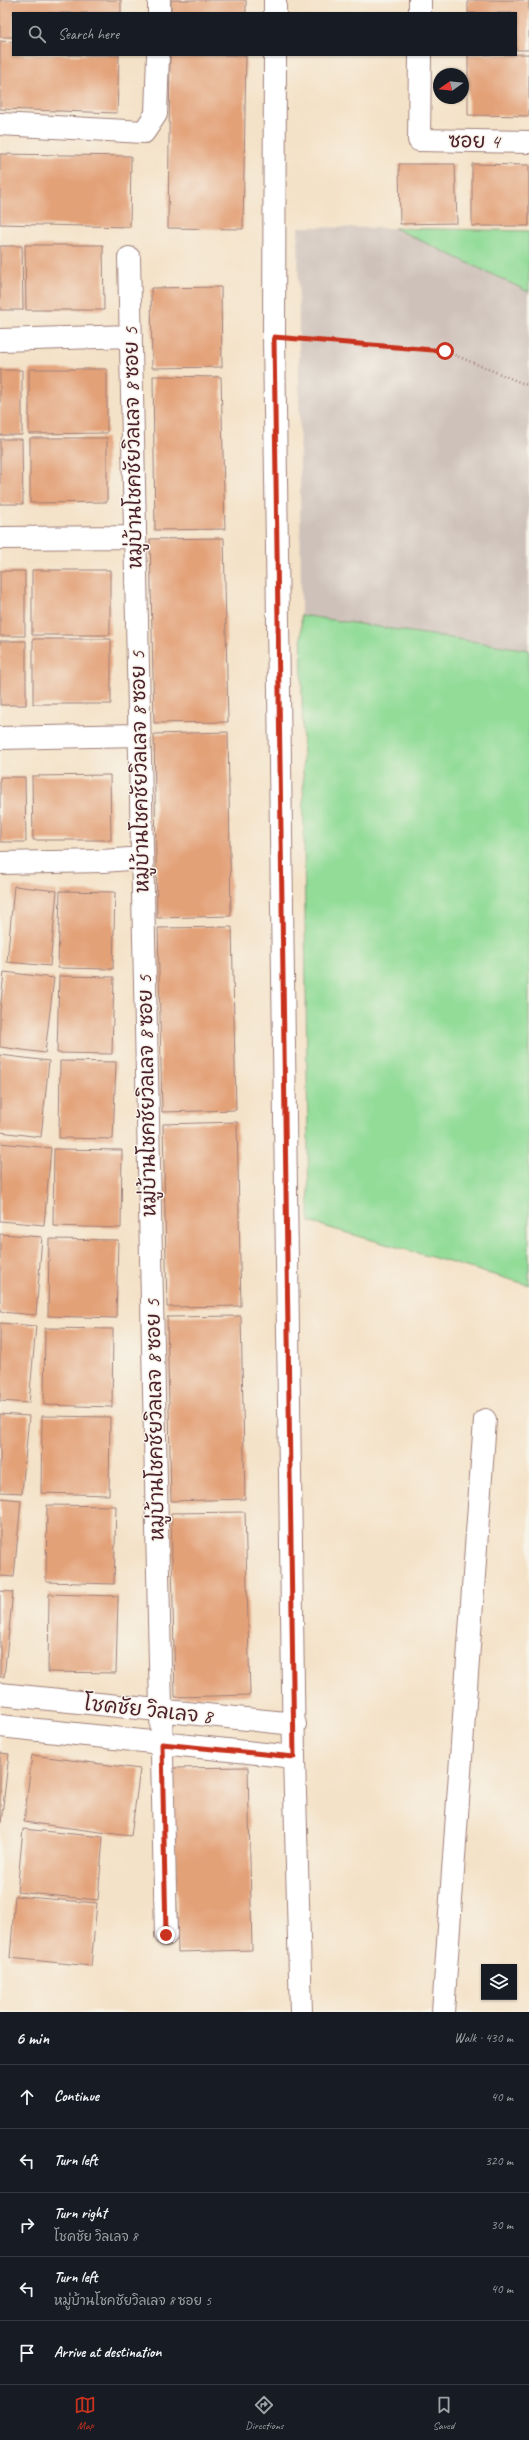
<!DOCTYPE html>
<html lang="en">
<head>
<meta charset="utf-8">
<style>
  :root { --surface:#171b24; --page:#20242c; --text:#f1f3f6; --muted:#9ea1a6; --line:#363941; --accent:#c8321e }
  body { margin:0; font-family:Caveat,"Playpen Sans Thai",sans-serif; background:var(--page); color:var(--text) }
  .controls { position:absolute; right:12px; bottom:12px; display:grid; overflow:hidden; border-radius:0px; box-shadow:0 1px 3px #0004 }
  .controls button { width:36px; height:36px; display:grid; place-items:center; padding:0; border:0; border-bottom:1px solid var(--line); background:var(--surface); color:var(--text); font:20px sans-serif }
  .compass { position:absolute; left:433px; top:68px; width:36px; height:36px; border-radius:50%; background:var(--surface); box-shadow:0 1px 3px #0004; rotate:256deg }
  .stop { position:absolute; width:12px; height:12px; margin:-9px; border:3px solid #c8321e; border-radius:50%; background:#fff }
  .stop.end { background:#c8321e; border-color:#fff; box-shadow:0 1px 4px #0008 }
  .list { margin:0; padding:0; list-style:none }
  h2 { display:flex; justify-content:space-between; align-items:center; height:52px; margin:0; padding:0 16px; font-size:17px }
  h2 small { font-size:13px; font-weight:400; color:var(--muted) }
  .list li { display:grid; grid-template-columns:26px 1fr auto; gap:12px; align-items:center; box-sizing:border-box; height:64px; padding:0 16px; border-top:1px solid var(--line) }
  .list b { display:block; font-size:15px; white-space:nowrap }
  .list p { margin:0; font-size:13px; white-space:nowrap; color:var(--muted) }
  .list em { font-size:13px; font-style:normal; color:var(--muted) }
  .icon { flex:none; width:22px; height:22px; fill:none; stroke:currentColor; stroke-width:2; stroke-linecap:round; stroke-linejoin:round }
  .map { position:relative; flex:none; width:529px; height:2012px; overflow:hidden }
  .search { position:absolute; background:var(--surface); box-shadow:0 1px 3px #0004; left:12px; right:12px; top:12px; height:44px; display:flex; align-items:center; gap:10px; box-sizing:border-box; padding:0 14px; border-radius:0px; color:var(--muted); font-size:15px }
  .sheet { height:372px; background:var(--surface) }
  nav { display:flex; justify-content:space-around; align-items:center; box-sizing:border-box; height:56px; border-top:1px solid var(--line); background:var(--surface); font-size:11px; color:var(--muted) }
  nav a { display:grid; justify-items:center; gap:2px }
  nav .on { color:var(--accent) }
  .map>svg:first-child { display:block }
  .industrial { fill:#cec1ba }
  .green { fill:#92dc98; stroke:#6e7e62 }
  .building { fill:#e3a178 }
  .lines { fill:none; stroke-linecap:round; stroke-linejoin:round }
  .street-casing { stroke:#9f807a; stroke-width:24 }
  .path { stroke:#9f807a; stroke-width:2.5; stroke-dasharray:1 3; stroke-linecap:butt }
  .street { stroke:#fff; stroke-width:22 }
  .route { stroke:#c8321e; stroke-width:5 }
  .labels { text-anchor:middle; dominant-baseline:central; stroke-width:3; stroke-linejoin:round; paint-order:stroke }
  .street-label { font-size:20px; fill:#4a1f2b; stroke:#f7f3e8 }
</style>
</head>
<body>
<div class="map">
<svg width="529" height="2012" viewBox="0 0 529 2012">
  <rect width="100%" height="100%" fill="#f7f3e8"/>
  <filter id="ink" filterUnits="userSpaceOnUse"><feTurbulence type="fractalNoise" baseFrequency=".025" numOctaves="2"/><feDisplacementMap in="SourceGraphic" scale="8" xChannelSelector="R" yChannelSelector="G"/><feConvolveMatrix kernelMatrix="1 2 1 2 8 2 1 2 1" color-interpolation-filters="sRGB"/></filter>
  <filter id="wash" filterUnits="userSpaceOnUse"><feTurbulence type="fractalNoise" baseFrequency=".012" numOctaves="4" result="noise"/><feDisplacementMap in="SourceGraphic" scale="16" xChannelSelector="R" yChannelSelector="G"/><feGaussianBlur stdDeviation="0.9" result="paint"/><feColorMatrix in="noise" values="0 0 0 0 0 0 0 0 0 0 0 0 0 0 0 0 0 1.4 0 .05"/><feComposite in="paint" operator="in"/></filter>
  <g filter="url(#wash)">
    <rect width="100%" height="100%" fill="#f4e2c8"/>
    <path class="industrial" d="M 298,227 L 394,228 L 529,292 L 529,650 L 301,615 Z"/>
    <path class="green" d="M 394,228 L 529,231 L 529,292 Z
      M 301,615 L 529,650 L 529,1285 L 309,1222 Z"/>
    <g id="blocks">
      <path class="building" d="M 0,0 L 121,0 L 121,13 L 13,13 L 13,37 L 0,37 Z
        M 171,0 L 246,0 L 246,13 L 171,13 Z
        M 468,0 L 529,0 L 529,50 L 516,50 L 516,13 L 468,13 Z
        M 0,41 L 13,42 L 13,55 L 119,55 L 117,113 L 0,109 Z
        M 529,54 L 529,116 L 468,115 L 468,55 Z
        M 170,55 L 246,55 L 243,229 L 168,228 Z
        M 0,154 L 131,156 L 130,227 L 0,224 Z
        M 399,164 L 455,164 L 457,223 L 400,224 Z
        M 472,164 L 529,165 L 529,226 L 472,226 Z
        M 25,245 L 103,245 L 104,310 L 26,310 Z
        M 0,246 L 22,246 L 23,310 L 0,310 Z
        M 221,287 L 222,367 L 152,368 L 151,288 Z
        M 29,369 L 107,369 L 107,433 L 29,434 Z
        M 0,370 L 22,370 L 22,435 L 0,435 Z
        M 153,376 L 221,377 L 225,529 L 155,530 Z
        M 30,438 L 107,438 L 107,502 L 30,503 Z
        M 0,439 L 22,439 L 23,504 L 0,504 Z
        M 224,538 L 228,722 L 154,723 L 150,539 Z
        M 32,570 L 110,570 L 110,635 L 32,635 Z
        M 0,571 L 25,571 L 25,636 L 0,636 Z
        M 33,639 L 111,639 L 111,704 L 33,704 Z
        M 0,641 L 26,641 L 26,705 L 0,705 Z
        M 228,732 L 231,916 L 157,918 L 154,734 Z
        M 110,775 L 111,840 L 33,840 L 32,776 Z
        M 0,777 L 25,777 L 26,842 L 0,842 Z
        M 14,886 L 57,891 L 50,966 L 7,962 Z
        M 60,891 L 115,892 L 113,969 L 58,968 Z
        M 232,927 L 236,1110 L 162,1112 L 158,928 Z
        M 4,972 L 54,978 L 45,1053 L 0,1047 L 0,1011 Z
        M 59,976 L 114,977 L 112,1054 L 57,1053 Z
        M 0,1055 L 49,1061 L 41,1137 L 0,1132 Z
        M 60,1061 L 116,1062 L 113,1139 L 59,1138 Z
        M 237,1122 L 241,1306 L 167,1307 L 163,1124 Z
        M 0,1143 L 51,1148 L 44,1225 L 0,1221 Z
        M 54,1149 L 122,1150 L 121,1228 L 53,1226 Z
        M 0,1234 L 42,1237 L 36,1315 L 0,1312 Z
        M 49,1239 L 118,1240 L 116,1318 L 48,1316 Z
        M 241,1316 L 245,1499 L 171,1501 L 167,1317 Z
        M 0,1323 L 36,1326 L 29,1403 L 0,1401 Z
        M 45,1328 L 113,1329 L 112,1407 L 44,1405 Z
        M 0,1414 L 29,1416 L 22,1493 L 0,1492 Z
        M 42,1416 L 110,1417 L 109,1495 L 41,1493 Z
        M 0,1498 L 21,1500 L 14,1577 L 0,1576 Z
        M 47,1505 L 116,1506 L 114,1584 L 46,1582 Z
        M 245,1512 L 250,1695 L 175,1697 L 171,1513 Z
        M 0,1591 L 13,1592 L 4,1677 L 0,1677 Z
        M 49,1594 L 118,1596 L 116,1673 L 48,1672 Z
        M 0,1753 L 9,1754 L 1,1823 L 0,1823 Z
        M 32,1755 L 140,1769 L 131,1836 L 24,1822 Z
        M 248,1767 L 252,1950 L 178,1952 L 173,1768 Z
        M 23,1829 L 103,1837 L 98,1900 L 17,1892 Z
        M 15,1896 L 97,1903 L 91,1966 L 10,1958 Z"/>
    </g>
  </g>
  <g filter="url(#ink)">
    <use href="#blocks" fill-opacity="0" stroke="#9f807a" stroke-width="1"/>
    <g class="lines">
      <g class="street-casing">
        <path id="street" d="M 159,13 L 159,0
          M 275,13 L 275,0
          M 420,13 L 420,0
          M 275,55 L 274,337 L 294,1757 L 301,2012
          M 420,55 L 419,140 L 529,142
          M 0,124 L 144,132 L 156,114 L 158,55
          M 129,258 L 166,1935
          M 0,340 L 131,336
          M 0,538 L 135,537
          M 0,738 L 139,735
          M 0,863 L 103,861 L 142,858
          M 0,1694 L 295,1724
          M 0,1726 L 294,1757
          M 443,2012 L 485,1420"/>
      </g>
      <path class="path" d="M 300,339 L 445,351 L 529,386"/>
      <use href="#street" class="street"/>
    </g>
  </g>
  <g class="lines" filter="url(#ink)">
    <path class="route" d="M 166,1935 L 162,1744 L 294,1757 L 274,337 L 445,351"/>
  </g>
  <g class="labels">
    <g class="street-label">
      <text transform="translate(474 141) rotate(1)">ซอย 4</text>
      <text transform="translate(133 448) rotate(-91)">หมู่บ้านโชคชัยวิลเลจ 8 ซอย 5</text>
      <text transform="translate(140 772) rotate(-91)">หมู่บ้านโชคชัยวิลเลจ 8 ซอย 5</text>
      <text transform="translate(147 1096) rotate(-91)">หมู่บ้านโชคชัยวิลเลจ 8 ซอย 5</text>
      <text transform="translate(155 1420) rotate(-91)">หมู่บ้านโชคชัยวิลเลจ 8 ซอย 5</text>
      <text transform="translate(148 1710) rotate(6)">โชคชัย วิลเลจ 8</text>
    </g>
  </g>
</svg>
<div class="controls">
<button><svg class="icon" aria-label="layers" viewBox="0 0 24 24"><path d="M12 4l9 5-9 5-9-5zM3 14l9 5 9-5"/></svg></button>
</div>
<svg class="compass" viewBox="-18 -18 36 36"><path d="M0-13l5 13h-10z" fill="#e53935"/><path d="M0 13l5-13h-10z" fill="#9ea1a6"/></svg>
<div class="stop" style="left:445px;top:351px"></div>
<div class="stop end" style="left:166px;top:1935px"></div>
<div class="search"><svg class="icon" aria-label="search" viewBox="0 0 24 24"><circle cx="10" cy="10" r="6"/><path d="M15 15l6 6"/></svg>Search here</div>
</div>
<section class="sheet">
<h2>6 min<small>Walk · 430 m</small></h2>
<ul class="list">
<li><svg class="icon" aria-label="ahead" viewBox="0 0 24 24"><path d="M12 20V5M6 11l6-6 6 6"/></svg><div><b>Continue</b></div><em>40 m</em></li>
<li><svg class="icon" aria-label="left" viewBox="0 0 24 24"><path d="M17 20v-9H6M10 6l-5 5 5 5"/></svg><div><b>Turn left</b></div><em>320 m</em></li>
<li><svg class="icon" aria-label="right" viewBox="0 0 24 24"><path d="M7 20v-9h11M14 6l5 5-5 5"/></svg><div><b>Turn right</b><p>โชคชัย วิลเลจ 8</p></div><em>30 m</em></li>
<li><svg class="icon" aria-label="left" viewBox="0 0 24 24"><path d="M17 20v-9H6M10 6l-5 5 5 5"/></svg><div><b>Turn left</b><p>หมู่บ้านโชคชัยวิลเลจ 8 ซอย 5</p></div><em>40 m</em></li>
<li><svg class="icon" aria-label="arrive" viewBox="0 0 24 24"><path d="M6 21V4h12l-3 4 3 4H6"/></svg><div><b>Arrive at destination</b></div></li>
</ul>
</section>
<nav>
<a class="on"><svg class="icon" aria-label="map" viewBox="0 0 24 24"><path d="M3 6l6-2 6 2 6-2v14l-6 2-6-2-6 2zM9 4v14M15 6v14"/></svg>Map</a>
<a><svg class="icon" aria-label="directions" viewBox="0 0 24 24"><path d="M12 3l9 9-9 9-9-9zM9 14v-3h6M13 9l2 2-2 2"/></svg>Directions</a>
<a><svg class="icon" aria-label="saved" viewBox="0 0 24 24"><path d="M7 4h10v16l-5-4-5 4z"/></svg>Saved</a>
</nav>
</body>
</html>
